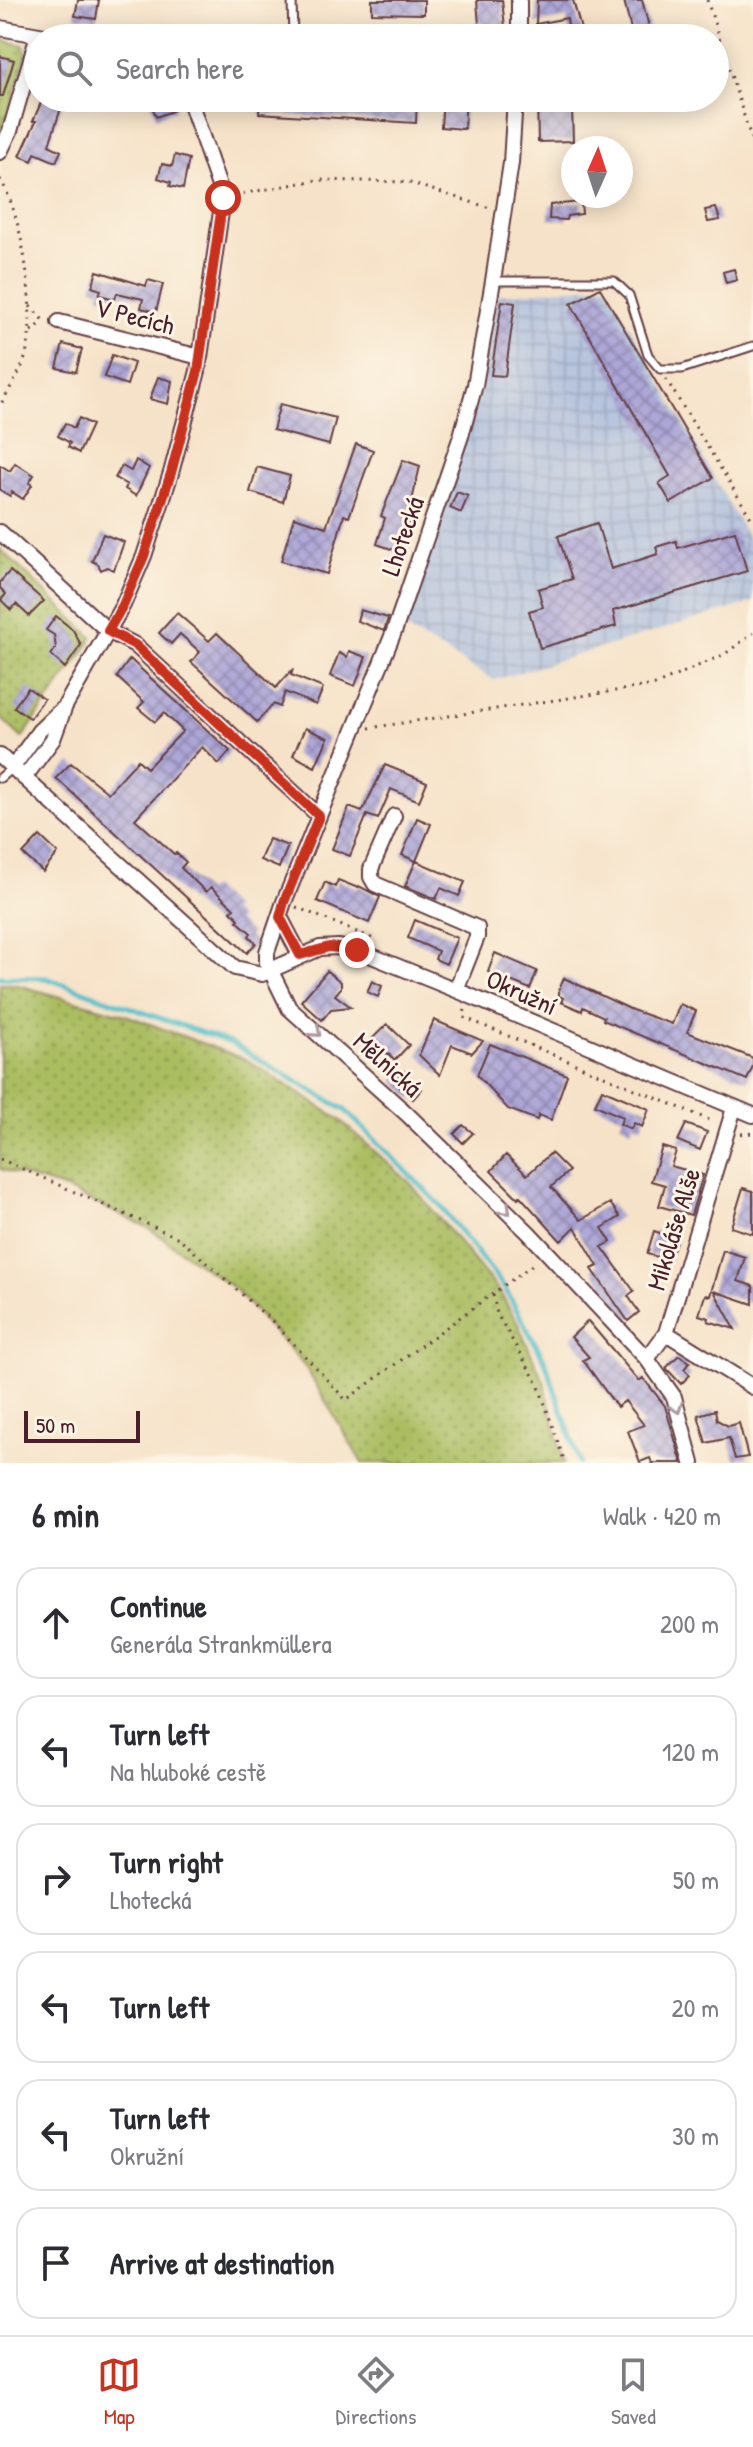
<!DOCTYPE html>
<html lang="en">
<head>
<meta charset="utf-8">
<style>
  :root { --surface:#fff; --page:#f2f2f3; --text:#2b2b33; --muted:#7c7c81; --line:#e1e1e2; --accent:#c8321e }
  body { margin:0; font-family:"Patrick Hand",sans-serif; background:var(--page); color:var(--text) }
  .compass { position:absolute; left:561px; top:136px; width:72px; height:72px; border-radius:50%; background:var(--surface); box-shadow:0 4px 20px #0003; rotate:3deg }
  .scale { position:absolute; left:24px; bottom:20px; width:116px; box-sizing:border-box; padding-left:8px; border:4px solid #4a1f2b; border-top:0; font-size:22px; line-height:28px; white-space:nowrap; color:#4a1f2b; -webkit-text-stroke:6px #fcf5e5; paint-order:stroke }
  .stop { position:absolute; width:24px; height:24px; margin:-18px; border:6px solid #c8321e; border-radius:50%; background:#fff }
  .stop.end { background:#c8321e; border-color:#fff; box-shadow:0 2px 8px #0008 }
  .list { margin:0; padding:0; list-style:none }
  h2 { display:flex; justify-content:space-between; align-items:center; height:104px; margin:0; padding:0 32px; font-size:34px }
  h2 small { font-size:26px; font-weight:400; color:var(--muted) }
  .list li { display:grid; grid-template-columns:52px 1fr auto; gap:24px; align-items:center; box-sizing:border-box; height:112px; margin:0 16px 16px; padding:0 16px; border:2px solid var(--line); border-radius:24px }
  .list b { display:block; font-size:30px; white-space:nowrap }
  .list p { margin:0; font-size:26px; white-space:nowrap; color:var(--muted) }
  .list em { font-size:26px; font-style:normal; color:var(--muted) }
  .icon { flex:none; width:44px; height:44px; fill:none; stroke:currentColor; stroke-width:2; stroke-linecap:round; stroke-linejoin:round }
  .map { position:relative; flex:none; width:753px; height:1463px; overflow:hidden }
  .search { position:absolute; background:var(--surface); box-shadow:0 4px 20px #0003; left:24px; right:24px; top:24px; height:88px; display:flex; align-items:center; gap:20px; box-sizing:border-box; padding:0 28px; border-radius:44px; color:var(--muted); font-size:30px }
  .sheet { height:872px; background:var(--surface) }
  nav { display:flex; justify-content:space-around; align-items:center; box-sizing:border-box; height:112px; border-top:2px solid var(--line); background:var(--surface); font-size:22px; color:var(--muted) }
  nav a { display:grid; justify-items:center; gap:4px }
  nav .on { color:var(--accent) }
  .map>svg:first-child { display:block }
  .industrial { fill:url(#industrial-grid) }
  .green { fill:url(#green-dots); stroke:#7a6e46; stroke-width:2 }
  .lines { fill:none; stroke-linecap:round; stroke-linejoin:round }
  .stream { stroke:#52bfcb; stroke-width:5 }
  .building { fill:url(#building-cross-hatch) }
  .service-casing { stroke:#643c43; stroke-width:11 }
  .minor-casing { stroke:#643c43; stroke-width:18 }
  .path { stroke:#643c43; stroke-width:3; stroke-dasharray:2 6; stroke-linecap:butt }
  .service { stroke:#fff; stroke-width:7 }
  .minor { stroke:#fff; stroke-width:14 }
  .oneway { stroke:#ae9aa0 }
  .route { stroke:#c8321e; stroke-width:10 }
  .labels { text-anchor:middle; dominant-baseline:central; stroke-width:6; stroke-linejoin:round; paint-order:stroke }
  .street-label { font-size:26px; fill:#4a1f2b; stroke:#fcf5e5 }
</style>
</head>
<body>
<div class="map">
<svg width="753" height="1463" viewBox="0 0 753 1463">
  <defs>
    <pattern id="industrial-grid" width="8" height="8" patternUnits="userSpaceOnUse" patternTransform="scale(2)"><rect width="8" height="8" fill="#b7c5de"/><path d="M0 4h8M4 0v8" fill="none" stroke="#9fa9bf"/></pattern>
    <pattern id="green-dots" width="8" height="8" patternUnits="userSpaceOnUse" patternTransform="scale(2)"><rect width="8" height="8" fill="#aabd61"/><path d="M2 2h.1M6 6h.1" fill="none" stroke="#8c9950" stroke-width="1.8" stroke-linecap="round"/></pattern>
    <pattern id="building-cross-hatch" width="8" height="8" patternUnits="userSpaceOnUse" patternTransform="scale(2)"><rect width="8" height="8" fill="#ada7d8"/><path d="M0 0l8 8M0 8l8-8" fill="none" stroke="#8f87af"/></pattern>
  </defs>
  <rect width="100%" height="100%" fill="#fcf5e5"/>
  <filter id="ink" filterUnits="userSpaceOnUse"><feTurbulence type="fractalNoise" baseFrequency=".0125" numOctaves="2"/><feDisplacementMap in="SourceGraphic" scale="16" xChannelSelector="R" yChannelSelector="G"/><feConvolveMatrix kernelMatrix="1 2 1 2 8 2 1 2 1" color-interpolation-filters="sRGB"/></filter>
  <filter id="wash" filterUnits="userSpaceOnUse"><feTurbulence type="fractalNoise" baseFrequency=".006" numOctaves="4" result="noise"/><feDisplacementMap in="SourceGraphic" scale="32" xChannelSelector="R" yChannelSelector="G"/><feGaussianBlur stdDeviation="1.8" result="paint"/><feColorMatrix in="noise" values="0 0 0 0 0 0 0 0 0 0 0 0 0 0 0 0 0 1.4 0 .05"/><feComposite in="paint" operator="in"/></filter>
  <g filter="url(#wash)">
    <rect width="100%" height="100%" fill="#f6e2c8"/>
    <path class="industrial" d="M 606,285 L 753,547 L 753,602 L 494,680 L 401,626 L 480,395 L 497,295 Z"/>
    <path class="green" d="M 0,39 L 23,45 L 27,54 L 0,138 Z
      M 0,549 L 92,637 L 89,644 L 22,738 L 0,717 Z
      M 0,984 L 14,984 L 123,1014 L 247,1060 L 339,1119 L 411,1184 L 499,1291 L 517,1322 L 544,1382 L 564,1463 L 362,1463 L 306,1368 L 236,1290 L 147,1227 L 60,1187 L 0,1169 Z"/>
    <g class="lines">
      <path class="stream" d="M 0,977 L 46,978 L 231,1043 L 345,1110 L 439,1204 L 504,1287 L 545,1361 L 580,1463"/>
    </g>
    <g id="blocks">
      <path class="building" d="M 78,0 L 99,0 L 96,19 L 75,16 Z
        M 372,0 L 424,0 L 424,14 L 372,13 Z
        M 477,0 L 502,0 L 506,36 L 480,38 Z
        M 537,0 L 573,0 L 582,33 L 569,35 L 567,18 L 536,24 Z
        M 624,0 L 642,0 L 652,38 L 633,38 Z
        M 0,56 L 14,60 L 3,96 L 0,96 Z
        M 43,98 L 63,102 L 49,145 L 61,151 L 56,162 L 35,153 L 32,161 L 20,156 L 36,121 L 33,121 Z
        M 149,98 L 171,98 L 175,110 L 156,117 Z
        M 260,98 L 417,98 L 416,123 L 259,113 Z
        M 443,98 L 466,98 L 464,129 L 441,127 Z
        M 537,98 L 566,98 L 565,107 L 572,107 L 573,141 L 538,142 Z
        M 175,155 L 189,159 L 183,189 L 170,186 L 171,182 L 158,178 L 162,164 L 172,166 Z
        M 581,202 L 582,214 L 567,216 L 566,220 L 549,219 L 550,205 Z
        M 716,208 L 720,220 L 708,222 L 705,210 Z
        M 734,269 L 737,280 L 726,283 L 723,272 Z
        M 97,271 L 146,286 L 148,280 L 163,284 L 156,312 L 141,308 L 143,299 L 117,293 L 115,299 L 99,295 L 101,290 L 92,287 Z
        M 600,288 L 713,478 L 671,503 L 659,483 L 670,476 L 571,304 Z
        M 502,301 L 515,303 L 505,376 L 491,375 Z
        M 63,344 L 82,349 L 76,372 L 57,368 Z
        M 112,355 L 134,363 L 127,385 L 104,377 Z
        M 158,377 L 172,381 L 168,404 L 150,399 Z
        M 280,404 L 336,418 L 329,445 L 273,430 Z
        M 79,418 L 92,425 L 79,453 L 68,447 L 70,443 L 58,436 L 65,423 L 74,428 Z
        M 356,444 L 373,450 L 349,517 L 344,515 L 327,574 L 281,561 L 294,517 L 326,527 Z
        M 136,460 L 149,468 L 136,496 L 125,489 L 127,485 L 115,478 L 122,466 L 131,471 Z
        M 403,460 L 420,466 L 411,505 L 415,506 L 408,525 L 407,532 L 411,533 L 406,546 L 403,545 L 400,552 L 377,544 L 385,518 L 381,516 Z
        M 15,463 L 34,475 L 29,483 L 32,485 L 23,499 L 12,492 L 10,496 L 0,490 L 0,465 L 10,471 Z
        M 257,467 L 290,476 L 283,502 L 250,492 Z
        M 457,492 L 468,496 L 461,513 L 450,508 Z
        M 597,523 L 611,569 L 658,554 L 656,547 L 676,541 L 678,548 L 735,531 L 747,571 L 613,611 L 616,626 L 540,648 L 529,611 L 543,607 L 538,589 L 572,579 L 558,536 Z
        M 103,534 L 124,542 L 114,570 L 107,567 L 101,570 L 98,564 L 92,561 Z
        M 10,571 L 44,601 L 29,616 L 16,604 L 11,610 L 1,600 L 6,594 L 0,588 L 0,582 Z
        M 360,610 L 388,618 L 384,631 L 357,621 Z
        M 177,613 L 209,641 L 217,633 L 276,688 L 293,669 L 291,675 L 323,688 L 316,705 L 285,692 L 280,707 L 273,704 L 257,722 L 191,662 L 200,652 L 180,634 L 171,644 L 159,633 Z
        M 56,616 L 73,630 L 81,645 L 65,668 L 51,655 L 56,648 L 54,635 L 46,630 Z
        M 349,651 L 366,657 L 355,686 L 330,676 L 339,653 L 347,657 Z
        M 130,659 L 230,751 L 219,764 L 202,747 L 135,819 L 174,854 L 176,853 L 186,862 L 181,868 L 206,892 L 211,887 L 234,908 L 231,911 L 239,919 L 237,921 L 251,933 L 249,936 L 256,943 L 247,953 L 56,778 L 71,763 L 108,793 L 138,760 L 147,768 L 183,731 L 164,713 L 155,722 L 138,708 L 144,702 L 117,677 Z
        M 28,688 L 44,699 L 30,718 L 14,707 Z
        M 305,728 L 328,738 L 315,767 L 293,755 Z
        M 385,765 L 427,782 L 419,801 L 391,789 L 378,819 L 367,815 L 350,856 L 332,849 L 349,807 L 362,812 Z
        M 417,818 L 431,824 L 416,861 L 465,882 L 459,896 L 441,888 L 436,899 L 405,886 L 416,861 L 402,855 Z
        M 40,836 L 58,853 L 43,872 L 23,854 Z
        M 269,839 L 288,846 L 279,868 L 260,860 Z
        M 338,880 L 358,888 L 359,886 L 380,897 L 369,923 L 317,901 L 325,882 L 335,887 Z
        M 415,920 L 457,938 L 446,964 L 435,959 L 438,951 L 408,938 Z
        M 495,953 L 537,971 L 530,989 L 488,972 Z
        M 327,971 L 341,982 L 341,988 L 335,995 L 351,1007 L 331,1009 L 322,1020 L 301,1001 Z
        M 564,978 L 632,1010 L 672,1024 L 680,1004 L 696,1011 L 687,1032 L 753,1058 L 753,1066 L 747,1080 L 603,1020 L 604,1017 L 583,1007 L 582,1011 L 561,1002 L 563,998 L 559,996 L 559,990 Z
        M 372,981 L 382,986 L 378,997 L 367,992 Z
        M 434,1020 L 483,1041 L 472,1053 L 452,1045 L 440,1075 L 419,1055 Z
        M 387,1024 L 409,1045 L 395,1060 L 372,1039 Z
        M 490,1044 L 567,1075 L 551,1120 L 539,1115 L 537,1120 L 508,1109 L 477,1075 Z
        M 404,1071 L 422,1089 L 413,1099 L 394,1081 Z
        M 602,1089 L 649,1109 L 642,1127 L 634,1123 L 631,1129 L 620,1124 L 623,1117 L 595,1105 Z
        M 686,1124 L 707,1132 L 700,1150 L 678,1141 Z
        M 463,1125 L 473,1133 L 463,1143 L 454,1134 Z
        M 662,1147 L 676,1151 L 671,1166 L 703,1175 L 691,1215 L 659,1206 L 665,1185 L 651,1181 Z
        M 551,1153 L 569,1171 L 551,1187 L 581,1220 L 610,1203 L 620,1217 L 602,1228 L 611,1242 L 602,1247 L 634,1291 L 628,1296 L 639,1312 L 628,1321 L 592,1269 L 598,1266 L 575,1227 L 561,1241 L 520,1196 L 518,1198 L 491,1171 L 506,1155 L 527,1175 Z
        M 743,1188 L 753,1191 L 753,1234 L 731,1227 Z
        M 654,1231 L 677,1239 L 669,1260 L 647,1254 Z
        M 723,1250 L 745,1257 L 738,1281 L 753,1286 L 753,1304 L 714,1291 L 735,1329 L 708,1321 L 709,1318 L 699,1315 L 705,1295 L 710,1296 Z
        M 588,1321 L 639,1381 L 643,1378 L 665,1406 L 682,1463 L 652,1463 L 650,1458 L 640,1462 L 628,1431 L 644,1425 L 625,1401 L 617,1407 L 583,1360 L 589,1357 L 571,1337 Z
        M 679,1355 L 690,1362 L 684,1369 L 690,1375 L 681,1384 L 666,1368 Z
        M 715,1410 L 717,1420 L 728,1426 L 739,1423 L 748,1457 L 735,1459 L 729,1438 L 706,1443 L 698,1415 Z"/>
    </g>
  </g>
  <g filter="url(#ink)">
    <use href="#blocks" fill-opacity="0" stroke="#643c43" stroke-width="2"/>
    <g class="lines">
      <g class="service-casing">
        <path id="service" d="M 292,0 L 293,38
          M 493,281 L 614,281 L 629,295 L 648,355 L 660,369 L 682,369 L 753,346
          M 0,778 L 13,767"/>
      </g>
      <g class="minor-casing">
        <path id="minor" d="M 519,0 L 519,38
          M 0,28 L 56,38
          M 515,98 L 511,163 L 493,281 L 475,385 L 461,436 L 395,629 L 284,902 L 267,952 L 267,963 L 289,1008 L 407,1114 L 529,1233 L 647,1359 L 674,1397 L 692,1463
          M 0,152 L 10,131 L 38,35
          M 59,322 L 200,357
          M 0,532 L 108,631 L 135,645 L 319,816
          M 0,756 L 235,968 L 262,974 L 320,948 L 338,947 L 357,950 L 456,990 L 753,1115
          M 13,767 L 39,731 L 62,709
          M 24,778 L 53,739 L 65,706 L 123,605 L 144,556 L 171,473 L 198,371 L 223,198 L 189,98
          M 394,816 L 371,869 L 371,877 L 375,884 L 477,928 L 477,937 L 456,990
          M 280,917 L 300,955
          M 666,1333 L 753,1387
          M 647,1359 L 666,1333 L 734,1108"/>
      </g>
      <path class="path" d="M 707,0 L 753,144
        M 0,179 C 23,215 37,314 26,355 C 21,373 8,390 0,406
        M 235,195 L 317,180 L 407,182 L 490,208
        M 30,306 L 44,321
        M 31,331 L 44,322
        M 666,379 L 753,521
        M 369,728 L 655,685 L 725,654 L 753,633
        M 296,907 L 374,939
        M 465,1010 L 463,1017 L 714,1122
        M 741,1134 L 753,1133
        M 0,1159 L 179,1238 L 274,1323 L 346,1400 L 535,1263
        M 493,1295 L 497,1314 L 538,1384 L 565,1463"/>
      <use href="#service" class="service"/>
      <use href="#minor" class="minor"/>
    </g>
    <defs><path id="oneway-chevron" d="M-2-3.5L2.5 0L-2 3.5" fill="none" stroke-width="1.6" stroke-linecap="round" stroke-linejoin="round" transform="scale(2)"/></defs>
    <g class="oneway">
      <use href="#oneway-chevron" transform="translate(316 1032) rotate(41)"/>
      <use href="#oneway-chevron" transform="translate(506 1210) rotate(44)"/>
      <use href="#oneway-chevron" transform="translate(677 1408) rotate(71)"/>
    </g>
  </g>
  <g class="lines" filter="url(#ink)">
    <path class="route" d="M 223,198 L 198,371 L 171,473 L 144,556 L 123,605 L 108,631 L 135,645 L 319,816 L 284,902 L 280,917 L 300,955 L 329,947 L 357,950"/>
  </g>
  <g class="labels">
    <g class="street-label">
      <text transform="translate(135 316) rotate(14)">V Pecích</text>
      <text transform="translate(402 536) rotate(-71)">Lhotecká</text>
      <text transform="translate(522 992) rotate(24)">Okružní</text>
      <text transform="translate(388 1064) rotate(42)">Mělnická</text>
      <text transform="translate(673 1229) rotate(-73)">Mikoláše Alše</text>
    </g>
  </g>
</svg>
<svg class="compass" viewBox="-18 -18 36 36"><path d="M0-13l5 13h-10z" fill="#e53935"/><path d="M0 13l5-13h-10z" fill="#7c7c81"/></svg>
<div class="scale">50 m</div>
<div class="stop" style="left:223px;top:198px"></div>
<div class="stop end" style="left:357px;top:950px"></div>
<div class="search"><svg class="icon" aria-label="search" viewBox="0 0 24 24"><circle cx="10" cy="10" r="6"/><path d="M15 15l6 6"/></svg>Search here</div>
</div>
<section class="sheet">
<h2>6 min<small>Walk · 420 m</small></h2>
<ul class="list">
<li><svg class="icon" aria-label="ahead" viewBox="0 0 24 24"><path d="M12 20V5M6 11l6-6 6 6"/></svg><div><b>Continue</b><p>Generála Strankmüllera</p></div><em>200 m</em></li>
<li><svg class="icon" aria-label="left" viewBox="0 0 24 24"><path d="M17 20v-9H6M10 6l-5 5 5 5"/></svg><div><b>Turn left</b><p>Na hluboké cestě</p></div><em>120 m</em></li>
<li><svg class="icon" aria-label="right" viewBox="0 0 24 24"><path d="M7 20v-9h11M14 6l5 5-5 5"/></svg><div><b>Turn right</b><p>Lhotecká</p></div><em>50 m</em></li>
<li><svg class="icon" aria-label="left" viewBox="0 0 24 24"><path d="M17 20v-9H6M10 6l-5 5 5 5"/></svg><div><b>Turn left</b></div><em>20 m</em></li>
<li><svg class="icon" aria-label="left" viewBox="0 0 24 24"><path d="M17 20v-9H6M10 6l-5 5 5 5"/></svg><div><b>Turn left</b><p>Okružní</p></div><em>30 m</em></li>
<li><svg class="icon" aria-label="arrive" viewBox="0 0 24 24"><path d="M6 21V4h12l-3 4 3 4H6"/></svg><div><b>Arrive at destination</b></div></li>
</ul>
</section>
<nav>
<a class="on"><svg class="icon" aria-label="map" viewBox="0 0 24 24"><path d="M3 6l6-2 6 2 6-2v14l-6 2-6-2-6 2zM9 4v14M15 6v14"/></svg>Map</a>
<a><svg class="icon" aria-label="directions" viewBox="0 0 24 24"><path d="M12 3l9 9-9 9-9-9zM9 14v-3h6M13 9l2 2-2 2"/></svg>Directions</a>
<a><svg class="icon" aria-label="saved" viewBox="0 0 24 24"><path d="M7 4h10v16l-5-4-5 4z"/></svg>Saved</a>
</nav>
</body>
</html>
